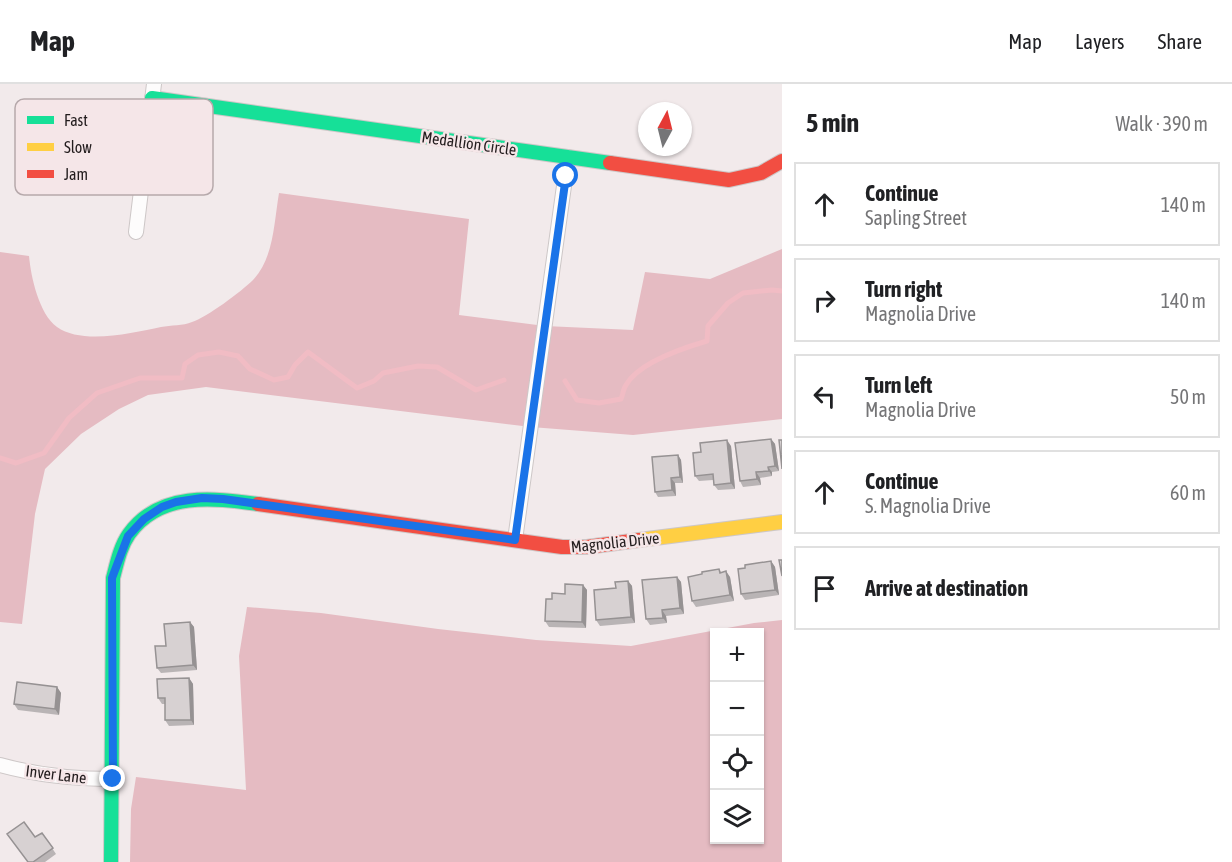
<!DOCTYPE html>
<html lang="en">
<head>
<meta charset="utf-8">
<style>
  :root { --surface:#fff; --page:#f6f6f6; --text:#202124; --muted:#757577; --line:#e0e0e0 }
  body { margin:0; font-family:"Asap Condensed",sans-serif; background:var(--page); color:var(--text) }
  .controls { position:absolute; right:18px; bottom:18px; display:grid; overflow:hidden; border-radius:0px; box-shadow:0 2px 4px #0004 }
  .controls button { width:54px; height:54px; display:grid; place-items:center; padding:0; border:0; border-bottom:2px solid var(--line); background:var(--surface); color:var(--text); font:30px sans-serif }
  .compass { position:absolute; left:638px; top:18px; width:54px; height:54px; border-radius:50%; background:var(--surface); box-shadow:0 2px 4px #0004; rotate:7deg }
  .stop { position:absolute; width:18px; height:18px; margin:-14px; border:4px solid #1a73e8; border-radius:50%; background:#fff }
  .stop.end { background:#1a73e8; border-color:#fff; box-shadow:0 2px 6px #0008 }
  .list { margin:0; padding:0; list-style:none }
  h2 { display:flex; justify-content:space-between; align-items:center; height:78px; margin:0; padding:0 24px; font-size:26px }
  h2 small { font-size:20px; font-weight:400; color:var(--muted) }
  .list li { display:grid; grid-template-columns:39px 1fr auto; gap:18px; align-items:center; box-sizing:border-box; height:84px; margin:0 12px 12px; padding:0 12px; border:2px solid var(--line); border-radius:0px }
  .list b { display:block; font-size:22px; white-space:nowrap }
  .list p { margin:0; font-size:20px; white-space:nowrap; color:var(--muted) }
  .list em { font-size:20px; font-style:normal; color:var(--muted) }
  .icon { flex:none; width:33px; height:33px; fill:none; stroke:currentColor; stroke-width:2; stroke-linecap:round; stroke-linejoin:round }
  .map { position:relative; flex:none; width:782px; height:778px; overflow:hidden }
  header { display:flex; align-items:center; gap:36px; box-sizing:border-box; height:84px; padding:0 30px; background:var(--surface); border-bottom:2px solid var(--line) }
  header strong { font-size:28px }
  nav { display:flex; gap:33px; margin-inline-start:auto; font-size:21px }
  main { display:flex }
  aside { flex:1; background:var(--surface) }
  .map>svg:first-child { display:block }
  .forest { fill:#e5bbc2; fill-rule:evenodd }
  .lines { fill:none; stroke-linecap:round; stroke-linejoin:round }
  .stream { stroke:#f1bcc4; stroke-width:5 }
  .street-casing { stroke:#cdc7c7; stroke-width:16 }
  .fast-casing { stroke:#cdc7c7; stroke-width:16 }
  .slow-casing { stroke:#cdc7c7; stroke-width:16 }
  .jam-casing { stroke:#cdc7c7; stroke-width:16 }
  .street { stroke:#fdfcfc; stroke-width:14 }
  .fast { stroke:#16e098; stroke-width:14 }
  .slow { stroke:#ffcf43; stroke-width:14 }
  .jam { stroke:#f24e42; stroke-width:14 }
  .wall { fill:#b9b4b5 }
  .shaded-wall { fill:#969293 }
  .building { fill:#d7d1d2; stroke:#969293; stroke-width:1.5 }
  .route { stroke:#1a73e8; stroke-width:8 }
  .labels { text-anchor:middle; dominant-baseline:central; stroke-width:5; stroke-linejoin:round; paint-order:stroke }
  .street-label { font-size:16px; fill:#221c1d; stroke:#f5e6e8 }
  .key { fill:#f5e6e8; stroke:#b6a9ab; stroke-width:1.5 }
  .key-label { font-size:16px; fill:#221c1d }
</style>
</head>
<body>
<header>
<strong>Map</strong>
<nav><a>Map</a><a>Layers</a><a>Share</a></nav>
</header>
<main>
<div class="map">
<svg width="782" height="778" viewBox="0 0 782 778">
  <rect width="100%" height="100%" fill="#f2eaeb"/>
  <path class="forest" d="M 279,109 L 469,135 L 459,231 L 545,242 L 633,246 L 645,188 L 710,195 L 782,165 L 782,335 L 633,351 L 531,343 L 206,303 L 148,311 L 119,325 L 81,350 L 45,385 L 35,430 L 22,540 L 0,538 L 0,168 L 29,172 C 31,193 39,230 57,243 C 82,261 133,249 161,243 C 171,241 183,242 192,238 C 206,234 242,207 253,196 C 274,174 274,138 279,109 Z
    M 247,523 L 321,529 L 438,545 L 536,556 L 631,562 L 754,539 L 782,536 L 782,778 L 130,778 L 131,725 L 136,693 L 246,706 L 239,572 ZM 760,548 L 760,756 L 714,756 L 714,548 Z"/>
  <g class="lines">
    <path class="stream" d="M 565,297 L 577,316 L 599,319 L 621,315 C 623,311 623,305 626,301 C 639,278 683,264 707,257 L 708,242 L 728,219 L 743,209 L 772,206 L 782,207
      M 0,374 L 16,379 L 44,369 L 69,334 L 97,309 L 140,294 L 182,294 L 185,280 L 198,271 L 219,268 L 238,272 L 250,285 L 274,296 L 288,293 L 295,281 L 308,268 L 357,304 L 374,297 L 383,289 L 418,282 L 437,283 L 476,306 L 504,296"/>
    <g class="street-casing">
      <path id="street" d="M 136,148 L 154,0
        M 515,456 L 568,73
        M 0,681 C 36,691 75,695 113,695"/>
    </g>
    <g class="fast-casing">
      <path id="fast" d="M 152,14 L 610,79
        M 111,778 L 113,494 C 117,479 120,463 129,450 C 160,407 213,414 258,420"/>
    </g>
    <g class="slow-casing">
      <path id="slow" d="M 639,456 L 782,438"/>
    </g>
    <g class="jam-casing">
      <path id="jam" d="M 610,79 L 729,96 L 761,89 L 782,77
        M 258,420 L 562,463 L 587,463 L 639,456"/>
    </g>
    <use href="#street" class="street"/>
    <use href="#fast" class="fast"/>
    <use href="#slow" class="slow"/>
    <use href="#jam" class="jam"/>
  </g>
  <path class="wall" d="M 771,355 L 775,360 L 779,387 L 772,388 L 772,392 L 760,394 L 761,401 L 743,403 L 740,397 Z
    M 731,362 L 735,405 L 718,406 L 714,401 L 713,396 L 699,397 L 695,392 L 701,368 Z
    M 678,371 L 681,376 L 683,399 L 675,399 L 676,412 L 658,413 L 655,408 Z
    M 771,477 L 775,483 L 779,511 L 745,516 L 741,510 L 745,484 Z
    M 719,485 L 721,488 L 730,493 L 734,517 L 696,523 L 692,517 L 702,490 Z
    M 677,493 L 681,498 L 684,530 L 666,532 L 667,539 L 650,541 L 646,535 Z
    M 628,497 L 632,502 L 635,539 L 600,542 L 596,536 L 616,504 Z
    M 583,501 L 587,506 L 586,544 L 549,543 L 545,537 L 565,510 Z
    M 190,538 L 194,543 L 197,586 L 161,589 L 157,584 L 166,562 Z
    M 189,594 L 193,600 L 194,641 L 169,642 L 165,636 L 165,620 L 162,620 L 158,614 Z
    M 57,603 L 61,609 L 59,631 L 18,626 L 14,620 Z
    M 42,749 L 56,770 L 45,778 L 27,778 L 35,753 Z"/>
  <path class="shaded-wall" d="M 771,355 L 775,360 L 779,387 L 775,382 Z
    M 727,356 L 731,362 L 735,405 L 731,399 Z
    M 678,371 L 681,376 L 683,399 L 680,393 Z
    M 768,383 L 772,388 L 772,392 L 769,387 Z
    M 756,388 L 760,394 L 761,401 L 757,395 Z
    M 671,394 L 675,399 L 676,412 L 672,406 Z
    M 771,477 L 775,483 L 779,511 L 775,506 Z
    M 726,487 L 730,493 L 734,517 L 730,511 Z
    M 677,493 L 681,498 L 684,530 L 680,524 Z
    M 628,497 L 632,502 L 635,539 L 631,533 Z
    M 583,501 L 587,506 L 586,544 L 582,538 Z
    M 662,526 L 666,532 L 667,539 L 663,534 Z
    M 190,538 L 194,543 L 197,586 L 193,581 Z
    M 189,594 L 193,600 L 194,641 L 191,636 Z
    M 57,603 L 61,609 L 59,631 L 55,625 Z"/>
  <path class="building" d="M 771,355 L 775,382 L 768,383 L 769,387 L 756,388 L 757,395 L 740,397 L 735,359 Z
    M 727,356 L 731,399 L 714,401 L 713,390 L 695,392 L 693,369 L 701,368 L 700,359 Z
    M 779,356 L 782,356 L 782,385 Z
    M 678,371 L 680,393 L 671,394 L 672,406 L 655,408 L 652,373 Z
    M 779,476 L 782,476 L 782,492 Z
    M 771,477 L 775,506 L 741,510 L 738,485 L 745,484 L 745,481 Z
    M 719,485 L 720,489 L 726,487 L 730,511 L 692,517 L 688,493 L 702,490 L 702,488 Z
    M 677,493 L 680,524 L 662,526 L 663,534 L 646,535 L 642,496 Z
    M 628,497 L 631,533 L 596,536 L 594,506 L 616,504 L 615,498 Z
    M 565,500 L 583,501 L 582,538 L 545,537 L 546,515 L 552,515 L 552,509 L 565,510 Z
    M 190,538 L 193,581 L 157,584 L 155,562 L 166,562 L 164,540 Z
    M 189,594 L 191,636 L 165,636 L 165,614 L 158,614 L 157,595 Z
    M 17,598 L 57,603 L 55,625 L 14,620 Z
    M 24,738 L 35,753 L 42,749 L 53,764 L 33,778 L 28,778 L 7,750 Z"/>
  <g class="lines">
    <path class="route" d="M 113,695 L 112,494 L 128,452 L 144,435 L 162,423 L 176,418 L 202,414 L 223,415 L 515,456 L 566,92"/>
  </g>
  <g class="labels">
    <g class="street-label">
      <text transform="translate(469 59) rotate(8)">Medallion Circle</text>
      <text transform="translate(615 458) rotate(-6)">Magnolia Drive</text>
      <text transform="translate(56 690) rotate(7)">Inver Lane</text>
    </g>
  </g>
  <rect x="15" y="15" width="198" height="96" rx="9" class="key"/>
  <rect x="27" y="32" width="27" height="8" fill="#16e098"/>
  <rect x="27" y="59" width="27" height="8" fill="#ffcf43"/>
  <rect x="27" y="86" width="27" height="8" fill="#f24e42"/>
  <g class="key-label">
    <text x="64" y="42">Fast</text>
    <text x="64" y="69">Slow</text>
    <text x="64" y="96">Jam</text>
  </g>
</svg>
<div class="controls">
<button>+</button>
<button>−</button>
<button><svg class="icon" aria-label="locate" viewBox="0 0 24 24"><circle cx="12" cy="12" r="6"/><path d="M12 2v4M12 18v4M2 12h4M18 12h4"/></svg></button>
<button><svg class="icon" aria-label="layers" viewBox="0 0 24 24"><path d="M12 4l9 5-9 5-9-5zM3 14l9 5 9-5"/></svg></button>
</div>
<svg class="compass" viewBox="-18 -18 36 36"><path d="M0-13l5 13h-10z" fill="#e53935"/><path d="M0 13l5-13h-10z" fill="#757577"/></svg>
<div class="stop" style="left:566px;top:92px"></div>
<div class="stop end" style="left:113px;top:695px"></div>
</div>
<aside>
<h2>5 min<small>Walk · 390 m</small></h2>
<ul class="list">
<li><svg class="icon" aria-label="ahead" viewBox="0 0 24 24"><path d="M12 20V5M6 11l6-6 6 6"/></svg><div><b>Continue</b><p>Sapling Street</p></div><em>140 m</em></li>
<li><svg class="icon" aria-label="right" viewBox="0 0 24 24"><path d="M7 20v-9h11M14 6l5 5-5 5"/></svg><div><b>Turn right</b><p>Magnolia Drive</p></div><em>140 m</em></li>
<li><svg class="icon" aria-label="left" viewBox="0 0 24 24"><path d="M17 20v-9H6M10 6l-5 5 5 5"/></svg><div><b>Turn left</b><p>Magnolia Drive</p></div><em>50 m</em></li>
<li><svg class="icon" aria-label="ahead" viewBox="0 0 24 24"><path d="M12 20V5M6 11l6-6 6 6"/></svg><div><b>Continue</b><p>S. Magnolia Drive</p></div><em>60 m</em></li>
<li><svg class="icon" aria-label="arrive" viewBox="0 0 24 24"><path d="M6 21V4h12l-3 4 3 4H6"/></svg><div><b>Arrive at destination</b></div></li>
</ul>
</aside>
</main>
</body>
</html>
